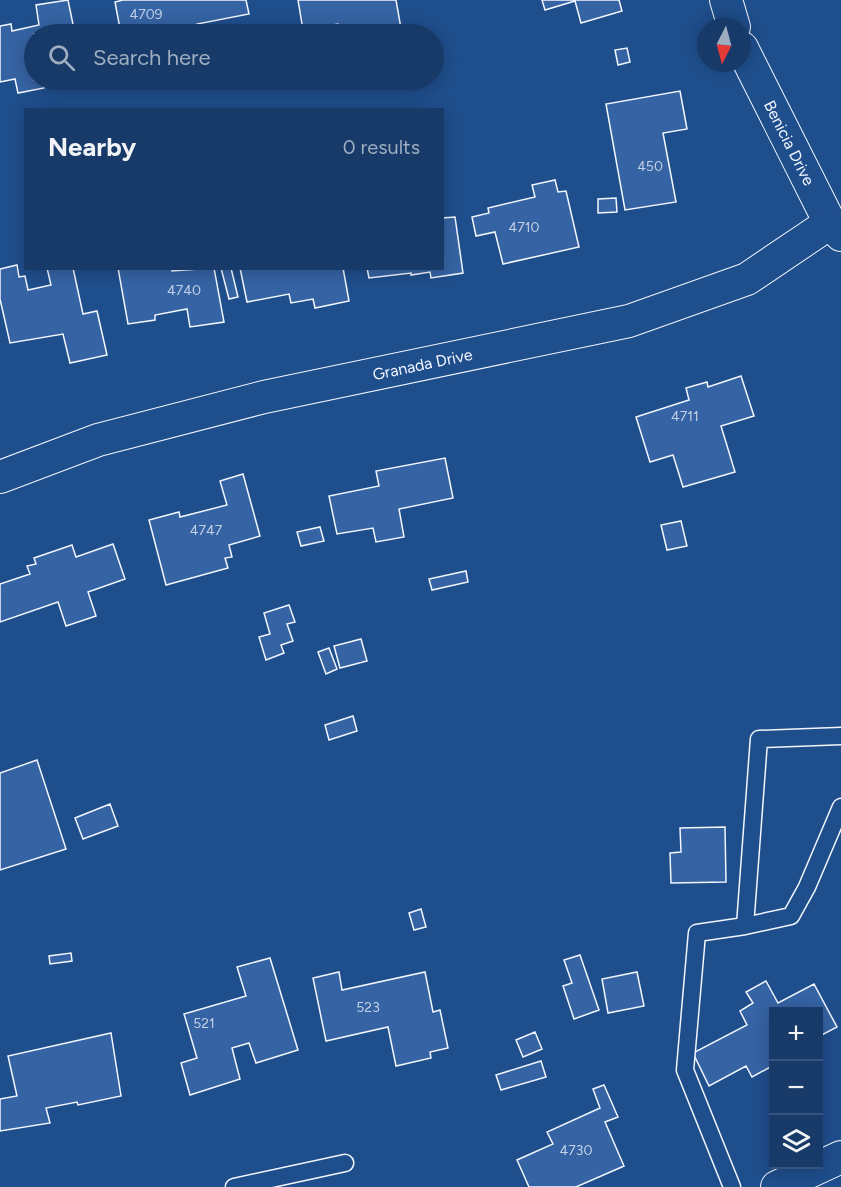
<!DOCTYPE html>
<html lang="en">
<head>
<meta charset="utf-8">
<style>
  :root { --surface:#173a69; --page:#244571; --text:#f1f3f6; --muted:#9eadc0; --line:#36547d }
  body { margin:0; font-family:Figtree,sans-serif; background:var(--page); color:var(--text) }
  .controls { position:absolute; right:18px; bottom:18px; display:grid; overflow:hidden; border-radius:0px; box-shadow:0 3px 15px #0003 }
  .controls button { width:54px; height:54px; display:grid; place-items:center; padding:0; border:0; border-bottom:2px solid var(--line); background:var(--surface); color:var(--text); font:30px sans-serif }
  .compass { position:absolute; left:697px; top:18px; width:54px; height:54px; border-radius:50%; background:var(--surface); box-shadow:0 3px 15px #0003; rotate:186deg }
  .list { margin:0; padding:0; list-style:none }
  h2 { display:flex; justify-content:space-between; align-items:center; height:78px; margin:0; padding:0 24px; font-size:26px }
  h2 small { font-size:20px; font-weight:400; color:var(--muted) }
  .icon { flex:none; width:33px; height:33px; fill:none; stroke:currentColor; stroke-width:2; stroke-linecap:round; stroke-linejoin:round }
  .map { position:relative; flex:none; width:841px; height:1187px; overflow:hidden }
  .search { position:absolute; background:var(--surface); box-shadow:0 3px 15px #0003; left:24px; top:24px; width:420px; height:66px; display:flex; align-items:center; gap:15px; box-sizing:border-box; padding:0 21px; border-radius:33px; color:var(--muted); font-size:22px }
  .panel { position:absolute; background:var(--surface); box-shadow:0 3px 15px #0003; left:24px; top:108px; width:420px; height:162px; border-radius:0px }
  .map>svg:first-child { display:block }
  .building { fill:#3563a3; stroke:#f2f6ff; stroke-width:1.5 }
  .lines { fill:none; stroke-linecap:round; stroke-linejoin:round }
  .service-casing { stroke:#f2f6ff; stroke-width:19 }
  .minor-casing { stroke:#f2f6ff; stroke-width:34 }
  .service { stroke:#1f4e8c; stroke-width:16 }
  .minor { stroke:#1f4e8c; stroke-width:32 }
  .labels { text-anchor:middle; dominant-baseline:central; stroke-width:4.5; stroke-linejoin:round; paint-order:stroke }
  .number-label { font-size:14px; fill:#c3d1e8 }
  .street-label { font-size:16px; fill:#f2f6ff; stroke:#1f4e8c }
</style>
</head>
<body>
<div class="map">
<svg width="841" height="1187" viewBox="0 0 841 1187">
  <rect width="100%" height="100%" fill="#1f4e8c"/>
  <path class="building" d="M 68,0 L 75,34 L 34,34 L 34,80 L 43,80 L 44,88 L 18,93 L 15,79 L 0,82 L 0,26 L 11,24 L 12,31 L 39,25 L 36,5 Z
    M 123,0 L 246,0 L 249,14 L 197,24 L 198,29 L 170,34 L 121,34 L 115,2 Z
    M 298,0 L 396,0 L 402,34 L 363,34 L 362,30 L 340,34 L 338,24 L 303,30 Z
    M 542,0 L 619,0 L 622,11 L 581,23 L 575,1 L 545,10 Z
    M 627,48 L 630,62 L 618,65 L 615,50 Z
    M 680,91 L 687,129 L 663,133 L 676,202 L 625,210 L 606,104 Z
    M 555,180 L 558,192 L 566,191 L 579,247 L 503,264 L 495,232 L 476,236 L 472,217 L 489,213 L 488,208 L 535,197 L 532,185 Z
    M 616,198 L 617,212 L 598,213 L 598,199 Z
    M 455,217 L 463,273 L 431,278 L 430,272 L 411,275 L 411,273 L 369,278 L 367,268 L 442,268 L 442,218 Z
    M 17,265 L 19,277 L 25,276 L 28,290 L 51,285 L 47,268 L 73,268 L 83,314 L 97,311 L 107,355 L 70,363 L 63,334 L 10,343 L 0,299 L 0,269 Z
    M 118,268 L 172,268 L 172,271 L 214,268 L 224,322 L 190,327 L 187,309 L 155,315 L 155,320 L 128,324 Z
    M 221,268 L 231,268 L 238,297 L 229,299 Z
    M 240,268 L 343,268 L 349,301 L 315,308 L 313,299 L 291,303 L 289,294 L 247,302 Z
    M 741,376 L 754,416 L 721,426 L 735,472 L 683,487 L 673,455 L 650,462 L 636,417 L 689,400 L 686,388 L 707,382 L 708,387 Z
    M 445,458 L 453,498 L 399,509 L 404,537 L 376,542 L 373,528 L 337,534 L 329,496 L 379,486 L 376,471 Z
    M 243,474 L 260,536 L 229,545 L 232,557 L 225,558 L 228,568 L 166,585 L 149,520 L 179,512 L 180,517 L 227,505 L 220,481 Z
    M 681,521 L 687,546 L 667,550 L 661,525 Z
    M 320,527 L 324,541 L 301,546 L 297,532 Z
    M 113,544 L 125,579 L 88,592 L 96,616 L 66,626 L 58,602 L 0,622 L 0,584 L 30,574 L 27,566 L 36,564 L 34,558 L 72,545 L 76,557 Z
    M 466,571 L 468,582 L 432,590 L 429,579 Z
    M 289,605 L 295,622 L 287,624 L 293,641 L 281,645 L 284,653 L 266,660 L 259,637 L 270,634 L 264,613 Z
    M 361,639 L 367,661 L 340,668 L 334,646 Z
    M 329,648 L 337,669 L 326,674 L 318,652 Z
    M 353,716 L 357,731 L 329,740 L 325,725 Z
    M 37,760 L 66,849 L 0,870 L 0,773 Z
    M 110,804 L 118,826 L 83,839 L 75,818 Z
    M 725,827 L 726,882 L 671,883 L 670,853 L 681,852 L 680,828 Z
    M 421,909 L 426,927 L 414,930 L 409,913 Z
    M 71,953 L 72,961 L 50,964 L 49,956 Z
    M 580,955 L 599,1010 L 574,1019 L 563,986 L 572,983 L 564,960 Z
    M 270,958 L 298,1050 L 256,1063 L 249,1043 L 232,1048 L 240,1079 L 190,1095 L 181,1063 L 197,1058 L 184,1014 L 246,996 L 237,967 Z
    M 339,972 L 342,990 L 425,972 L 433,1012 L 440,1010 L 448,1048 L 430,1052 L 431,1058 L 396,1066 L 388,1027 L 326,1041 L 313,978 Z
    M 637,972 L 644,1006 L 608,1013 L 602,979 Z
    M 766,981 L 778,1003 L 814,984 L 837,1027 L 818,1037 L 818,1012 L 774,1012 L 774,1065 L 752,1077 L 746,1066 L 709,1086 L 693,1053 L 747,1025 L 740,1011 L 753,1003 L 746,992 Z
    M 535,1032 L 542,1049 L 523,1057 L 516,1040 Z
    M 111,1033 L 121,1096 L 78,1105 L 77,1102 L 46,1108 L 50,1123 L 0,1131 L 0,1099 L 17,1096 L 8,1056 Z
    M 541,1061 L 546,1077 L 501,1090 L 496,1075 Z
    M 604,1085 L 618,1117 L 605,1122 L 624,1166 L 576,1187 L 529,1187 L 517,1160 L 553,1144 L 547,1132 L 600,1108 L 593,1089 Z"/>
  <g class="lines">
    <g class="service-casing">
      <path id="service" d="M 745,926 L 759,739 L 841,736
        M 234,1187 L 345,1163
        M 732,1187 L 685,1070 L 697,933 L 745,926 L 791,916 L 807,887 L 841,807"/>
    </g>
    <g class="minor-casing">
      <g id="minor">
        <path d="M 726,0 L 734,27"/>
        <path id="s1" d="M 742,48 L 830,223 L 841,235"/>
        <path id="s2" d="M 0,477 L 98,440 L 264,397 L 629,321 L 747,279 L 830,223"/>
        <path d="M 777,1187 L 841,1157"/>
      </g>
    </g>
    <use href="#service" class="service"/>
    <use href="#minor" class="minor"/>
  </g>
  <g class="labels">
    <g class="number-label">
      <text x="146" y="14">4709</text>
      <text x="650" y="166">450</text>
      <text x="524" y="227">4710</text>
      <text x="184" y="290">4740</text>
      <text x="685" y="416">4711</text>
      <text x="206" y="530">4747</text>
      <text x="368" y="1007">523</text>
      <text x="204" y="1023">521</text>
      <text x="576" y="1150">4730</text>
    </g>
    <g class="street-label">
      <text stroke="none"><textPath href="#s1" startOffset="106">Benicia Drive</textPath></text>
      <text stroke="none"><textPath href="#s2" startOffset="438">Granada Drive</textPath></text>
    </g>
  </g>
</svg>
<div class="controls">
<button>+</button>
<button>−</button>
<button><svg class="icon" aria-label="layers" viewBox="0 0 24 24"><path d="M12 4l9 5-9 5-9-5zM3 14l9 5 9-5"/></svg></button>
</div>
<svg class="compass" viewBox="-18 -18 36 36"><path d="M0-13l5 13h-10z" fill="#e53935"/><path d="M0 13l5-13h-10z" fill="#9eadc0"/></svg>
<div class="search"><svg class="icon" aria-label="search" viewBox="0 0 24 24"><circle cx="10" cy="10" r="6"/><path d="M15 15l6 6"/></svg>Search here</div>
<section class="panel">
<h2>Nearby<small>0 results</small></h2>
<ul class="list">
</ul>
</section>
</div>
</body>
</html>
